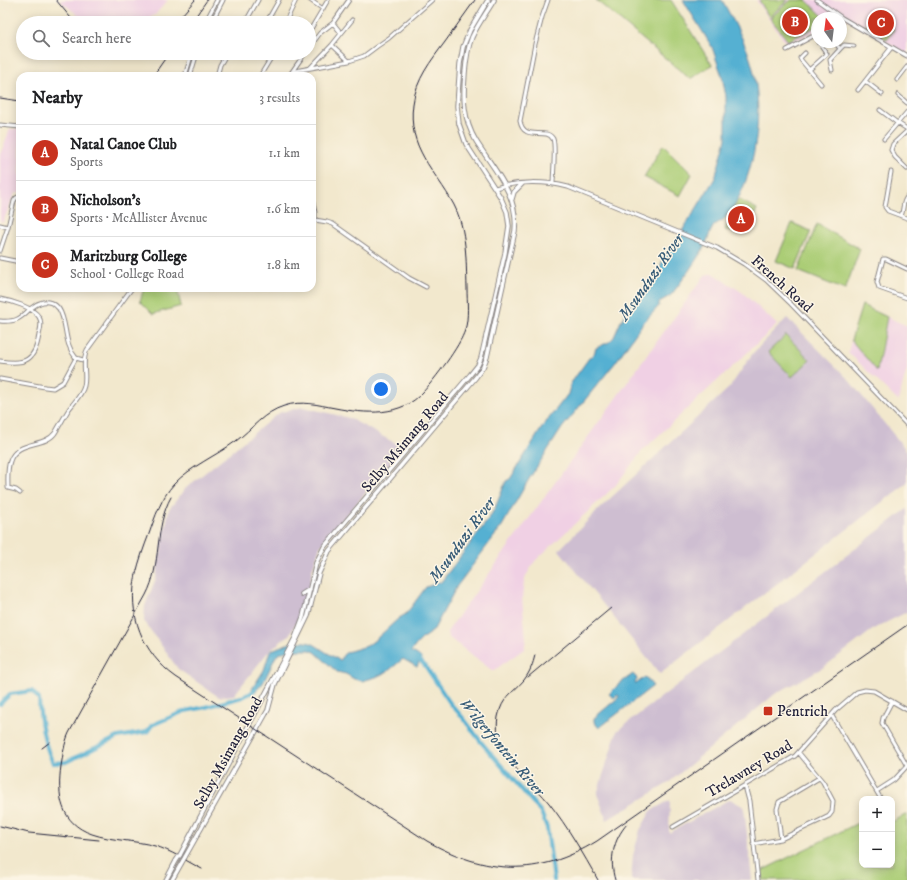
<!DOCTYPE html>
<html lang="en">
<head>
<meta charset="utf-8">
<style>
  :root { --surface:#fff; --page:#f2f2f2; --text:#202124; --muted:#757577; --line:#e0e0e0; --accent:#c8321e }
  body { margin:0; font-family:"IM FELL DW Pica",serif; background:var(--page); color:var(--text) }
  .controls { position:absolute; right:12px; bottom:12px; display:grid; overflow:hidden; border-radius:8px; box-shadow:0 2px 10px #0003 }
  .controls button { width:36px; height:36px; display:grid; place-items:center; padding:0; border:0; border-bottom:1px solid var(--line); background:var(--surface); color:var(--text); font:20px sans-serif }
  .compass { position:absolute; left:811px; top:12px; width:36px; height:36px; border-radius:50%; background:var(--surface); box-shadow:0 2px 10px #0003; rotate:346deg }
  .you { position:absolute; left:381px; top:389px; width:14px; height:14px; margin:-10px; border:3px solid #fff; border-radius:50%; background:#1a73e8; box-shadow:0 0 0 6px #1a73e833 }
  .badge { display:grid; place-items:center; width:26px; height:26px; border-radius:50%; background:var(--accent); color:#fff; font-size:13px; font-weight:700 }
  .pin { position:absolute; translate:-50% -50%; border:2px solid #fff; box-shadow:0 1px 4px #0006 }
  .list { margin:0; padding:0; list-style:none }
  h2 { display:flex; justify-content:space-between; align-items:center; height:52px; margin:0; padding:0 16px; font-size:17px }
  h2 small { font-size:13px; font-weight:400; color:var(--muted) }
  .list li { display:grid; grid-template-columns:26px 1fr auto; gap:12px; align-items:center; box-sizing:border-box; height:56px; padding:0 16px; border-top:1px solid var(--line) }
  .list b { display:block; font-size:15px; white-space:nowrap }
  .list p { margin:0; font-size:13px; white-space:nowrap; color:var(--muted) }
  .list em { font-size:13px; font-style:normal; color:var(--muted) }
  .icon { flex:none; width:22px; height:22px; fill:none; stroke:currentColor; stroke-width:2; stroke-linecap:round; stroke-linejoin:round }
  .map { position:relative; flex:none; width:907px; height:880px; overflow:hidden }
  .search { position:absolute; background:var(--surface); box-shadow:0 2px 10px #0003; left:16px; top:16px; width:300px; height:44px; display:flex; align-items:center; gap:10px; box-sizing:border-box; padding:0 14px; border-radius:22px; color:var(--muted); font-size:15px }
  .panel { position:absolute; background:var(--surface); box-shadow:0 2px 10px #0003; left:16px; top:72px; width:300px; height:220px; border-radius:12px }
  .map>svg:first-child { display:block }
  .built { fill:#f0d0e4 }
  .industrial { fill:#cebed1 }
  .green { fill:#abcd76; stroke:#667858 }
  .water { fill:#54b0d2; stroke:#3b6986 }
  .lines { fill:none; stroke-linecap:round; stroke-linejoin:round }
  .river { stroke:#54b0d2; stroke-width:4 }
  .minor-casing { stroke:#8a8584; stroke-width:5 }
  .major-casing { stroke:#8a8584; stroke-width:5.5 }
  .minor { stroke:#fff; stroke-width:3 }
  .major { stroke:#fff; stroke-width:3.5 }
  .rail { stroke:#22223b; stroke-width:1 }
  .major-bridge-casing { stroke:#8a8584; stroke-width:5.5; stroke-linecap:butt }
  .major-bridge { stroke:#fff; stroke-width:3.5 }
  .poi-dot { fill:#c8321e; stroke:#fcf5e5; stroke-width:1.5 }
  .labels { text-anchor:middle; dominant-baseline:central; stroke-width:3; stroke-linejoin:round; paint-order:stroke }
  .street-label { font-size:15px; fill:#22223b; stroke:#fcf5e5 }
  .poi-label { font-size:15px; fill:#22223b; stroke:#fcf5e5; text-anchor:start }
  .water-label { font-size:16px; font-style:italic; fill:#365b77; stroke:#fcf5e5 }
</style>
</head>
<body>
<div class="map">
<svg width="907" height="880" viewBox="0 0 907 880">
  <rect width="100%" height="100%" fill="#fcf5e5"/>
  <filter id="ink" filterUnits="userSpaceOnUse"><feTurbulence type="fractalNoise" baseFrequency=".025" numOctaves="2"/><feDisplacementMap in="SourceGraphic" scale="8" xChannelSelector="R" yChannelSelector="G"/><feConvolveMatrix kernelMatrix="1 2 1 2 8 2 1 2 1" color-interpolation-filters="sRGB"/></filter>
  <filter id="wash" filterUnits="userSpaceOnUse"><feTurbulence type="fractalNoise" baseFrequency=".012" numOctaves="4" result="noise"/><feDisplacementMap in="SourceGraphic" scale="16" xChannelSelector="R" yChannelSelector="G"/><feGaussianBlur stdDeviation="0.9" result="paint"/><feColorMatrix in="noise" values="0 0 0 0 0 0 0 0 0 0 0 0 0 0 0 0 0 1.4 0 .05"/><feComposite in="paint" operator="in"/></filter>
  <g filter="url(#wash)">
    <rect width="100%" height="100%" fill="#f2e8cd"/>
    <path class="built" d="M 59,0 L 168,0 L 155,15 L 138,23 L 88,23 Z
      M 756,0 L 904,0 L 907,3 L 907,54 L 844,17 L 817,18 L 817,30 L 787,45 Z
      M 10,129 L 20,129 L 20,193 L 15,193 L 3,222 L 0,221 L 0,155 Z
      M 713,273 L 743,293 L 769,317 L 777,325 L 642,451 L 615,486 L 535,561 L 526,576 L 524,583 L 522,598 L 526,639 L 524,649 L 493,671 L 448,637 L 447,632 L 705,275 Z
      M 862,305 L 907,326 L 907,369 L 898,401 L 848,352 Z"/>
    <path class="industrial" d="M 787,318 L 848,379 L 907,451 L 907,483 L 660,674 L 559,550 L 600,508 L 730,387 L 753,353 Z
      M 303,407 L 349,418 L 400,446 L 396,450 L 398,454 L 320,547 L 312,570 L 306,607 L 289,635 L 268,652 L 234,695 L 219,697 L 178,669 L 144,621 L 145,606 L 156,578 L 169,509 L 186,488 L 275,416 L 281,412 Z
      M 907,509 L 907,612 L 875,628 L 824,667 L 775,694 L 667,784 L 607,820 L 597,794 L 617,731 Z
      M 730,799 L 744,807 L 752,880 L 631,880 L 633,856 L 640,830 L 651,811 L 670,800 L 669,833 Z"/>
    <path class="green" d="M 596,0 L 671,0 L 712,65 L 690,79 Z
      M 759,0 L 788,0 L 769,17 Z
      M 791,0 L 806,0 L 825,18 L 817,18 L 817,26 L 788,41 L 770,18 Z
      M 871,15 L 894,29 L 887,40 L 864,27 Z
      M 663,145 L 692,174 L 680,196 L 644,177 Z
      M 738,199 L 757,209 L 747,232 L 725,230 Z
      M 792,223 L 811,231 L 795,269 L 776,261 Z
      M 817,224 L 860,249 L 845,290 L 798,271 Z
      M 144,288 L 177,288 L 181,306 L 153,314 L 140,301 Z
      M 862,305 L 887,317 L 877,371 L 851,340 Z
      M 786,335 L 810,360 L 792,377 L 768,352 Z
      M 907,814 L 907,880 L 762,880 L 761,871 L 862,821 L 862,865 L 892,865 L 892,822 Z"/>
    <path class="water" d="M 683,0 L 722,0 C 734,22 747,44 753,69 C 764,113 756,173 731,211 C 729,213 727,216 725,218 C 722,222 717,222 713,227 C 709,233 708,241 703,249 C 694,264 683,279 672,294 L 668,297 L 659,302 L 659,306 L 643,323 L 615,363 L 562,428 L 529,479 L 502,526 L 457,586 L 433,631 L 424,637 L 416,645 L 411,652 L 416,654 L 421,658 L 417,667 L 403,659 L 388,671 L 376,677 L 362,681 L 354,679 L 346,674 L 337,672 L 315,652 L 310,650 L 297,650 L 282,652 L 276,656 L 263,683 L 255,692 L 252,689 L 264,670 L 270,651 C 283,645 301,637 315,645 C 320,648 325,652 331,655 C 335,657 337,660 341,660 L 343,655 L 347,652 L 367,646 L 375,640 L 399,618 L 406,614 L 426,587 L 441,582 L 488,520 L 495,508 L 506,481 L 510,479 L 543,426 L 568,394 L 571,383 L 589,358 L 594,354 L 596,348 L 609,342 L 614,337 L 621,321 L 625,316 L 624,313 C 630,302 631,307 638,300 C 642,296 643,290 646,286 C 652,278 659,272 662,262 L 693,214 L 715,178 L 726,139 L 726,97 L 722,76 L 712,47 Z
      M 633,674 L 636,677 L 637,680 L 635,682 L 636,684 L 645,677 L 653,686 L 599,728 L 594,722 L 594,718 L 619,697 L 618,695 L 613,698 L 609,694 L 619,684 Z"/>
    <g class="lines">
      <path class="river" d="M 418,658 L 426,667 L 450,703 L 464,719 L 481,742 L 541,812 L 547,828 L 554,880
        M 0,704 L 10,694 L 32,691 L 39,699 C 40,722 43,742 53,763 L 66,762 L 118,737 L 147,732 L 152,725 L 185,711 L 206,707 L 242,697 L 251,693 L 256,688"/>
    </g>
  </g>
  <g filter="url(#ink)">
    <g class="lines">
      <g class="minor-casing">
        <path id="minor" d="M 310,0 L 323,9
          M 548,0 L 542,17 L 535,44 L 520,121 C 524,143 546,126 553,139 C 556,146 553,175 553,184
          M 817,0 L 842,18 L 907,56
          M 205,23 L 217,0
          M 211,23 L 223,0
          M 245,23 L 258,0
          M 266,23 L 279,0
          M 285,23 L 296,0
          M 333,23 L 341,33
          M 309,32 L 328,0
          M 309,48 L 320,33 L 333,23 L 349,0
          M 840,49 L 844,45 L 854,46
          M 787,50 L 817,34
          M 265,53 L 272,57
          M 805,53 L 800,58 L 801,60 L 821,84
          M 349,61 L 364,56 L 376,47 L 389,38 L 432,0
          M 310,68 L 332,45 L 352,20
          M 809,70 L 827,54 L 819,42
          M 832,70 L 830,60 L 840,49 L 835,42
          M 295,71 L 349,61 L 332,45
          M 185,76 L 192,53
          M 190,76 L 197,53
          M 217,76 L 220,65 L 227,53
          M 260,76 L 274,53
          M 289,76 L 305,53
          M 897,80 L 907,67
          M 865,81 L 882,94
          M 858,90 L 891,48
          M 898,95 L 907,103
          M 880,110 L 896,122 L 907,129
          M 0,125 L 20,127
          M 907,131 L 893,144 L 891,150 L 895,157 L 907,169
          M 884,139 L 907,112
          M 891,172 L 885,207 L 888,211 L 907,218
          M 495,188 C 518,181 545,181 568,187 L 717,248 L 744,264 L 766,280 L 791,304 L 907,425
          M 312,199 L 315,212 L 315,220 L 312,220
          M 901,216 C 904,210 902,202 907,197
          M 315,220 L 327,222 L 333,224 L 409,278 L 426,287
          M 0,225 L 8,227
          M 0,251 L 8,227 L 14,201 L 16,198 L 20,196
          M 0,258 L 20,262
          M 907,269 L 886,259 L 883,259 L 877,282 L 879,288 L 907,298
          M 0,299 C 11,301 33,307 39,317 C 43,323 40,330 39,335 C 35,361 25,365 0,361
          M 0,321 C 15,322 19,320 30,309 C 33,307 36,304 40,303 C 47,300 55,303 59,309 C 68,323 63,343 76,358 L 83,360
          M 0,379 L 45,387 L 53,388 L 63,382 L 76,358
          M 20,493 L 16,490 L 8,488 C 8,480 7,469 10,461 C 17,440 44,448 55,433 C 60,425 64,417 69,409 C 74,402 82,395 84,386 C 87,374 81,362 87,350 L 132,288
          M 892,701 L 883,718 L 882,723 L 907,766
          M 832,716 L 881,799
          M 745,786 L 749,801 L 758,880
          M 877,791 L 894,780 L 907,766
          M 673,827 L 795,756 L 836,710 L 857,692 L 865,690 L 874,691 L 907,710
          M 781,839 L 777,809 L 779,802 L 819,778
          M 753,844 L 781,839 L 819,821 L 829,816 L 832,812 L 833,801 L 823,782 L 799,753"/>
      </g>
      <g class="major-casing">
        <path id="major" d="M 512,199 L 514,192 L 522,184
          M 302,594 L 310,589
          M 180,855 L 295,638 L 303,617 L 316,563 L 324,547 L 470,375 L 478,365 L 481,358 L 505,253 L 509,226 L 507,212 L 501,198 L 466,144 L 459,124 L 457,106 L 460,64 L 463,47 L 470,30 L 488,0
          M 185,857 L 268,710 L 275,684 L 308,616 L 319,573 L 329,551 L 476,377 L 483,367 L 487,357 L 515,231 C 519,195 494,170 476,141 C 463,119 463,98 465,73 C 466,61 467,49 472,37 C 478,24 487,12 494,0
          M 166,880 L 176,861
          M 172,880 L 181,864"/>
      </g>
      <use href="#minor" class="minor"/>
      <use href="#major" class="major"/>
      <path class="rail" d="M 56,0 L 75,23
        M 475,0 C 465,14 455,28 445,42 C 431,61 416,79 413,104 C 407,148 435,170 454,205 C 467,231 466,260 467,288 C 467,302 469,317 465,330 C 460,346 435,379 423,392 C 401,417 366,414 335,408 C 318,405 302,400 284,406 C 264,412 252,429 236,441 C 216,456 191,466 174,484 C 161,498 155,517 149,534 C 144,547 139,561 136,574 C 127,614 142,653 176,677 L 427,841 C 486,874 537,878 597,841 L 907,625
        M 175,23 L 195,0
        M 191,23 L 207,0
        M 153,76 L 169,53
        M 0,98 L 20,101
        M 171,497 C 154,527 162,565 146,595 L 69,733 C 64,744 63,755 61,766 C 57,795 60,823 92,834 C 112,841 135,840 155,846 C 170,850 188,862 202,869
        M 535,655 C 533,664 530,672 524,680 C 512,694 502,697 498,717 C 496,728 498,739 503,750 C 512,769 535,785 549,803 C 568,827 583,854 598,880
        M 528,677 L 611,608
        M 42,748 L 50,742
        M 0,826 L 29,833 L 99,840
        M 615,880 C 609,860 613,840 627,824"/>
      <g class="major-bridge-casing">
        <path id="major-bridge" d="M 176,861 L 180,855
          M 181,864 L 185,857"/>
      </g>
      <use href="#major-bridge" class="major-bridge"/>
    </g>
  </g>
  <rect class="poi-dot" x="763" y="706" width="10" height="10" rx="2"/>
  <g class="labels">
    <g class="street-label">
      <text transform="translate(782 284) rotate(42)">French Road</text>
      <text transform="translate(405 442) rotate(-50)">Selby Msimang Road</text>
      <text transform="translate(228 753) rotate(-61)">Selby Msimang Road</text>
      <text transform="translate(749 769) rotate(-31)">Trelawney Road</text>
    </g>
    <g class="poi-label">
      <text x="777" y="711">Pentrich</text>
    </g>
    <g class="water-label">
      <text transform="translate(651 277) rotate(-55)">Msunduzi River</text>
      <text transform="translate(462 540) rotate(-54)">Msunduzi River</text>
      <text transform="translate(502 747) rotate(50)">Wilgerfontein River</text>
    </g>
  </g>
</svg>
<div class="controls">
<button>+</button>
<button>−</button>
</div>
<svg class="compass" viewBox="-18 -18 36 36"><path d="M0-13l5 13h-10z" fill="#e53935"/><path d="M0 13l5-13h-10z" fill="#757577"/></svg>
<div class="you"></div>
<div class="pin badge" style="left:741px;top:219px">A</div>
<div class="pin badge" style="left:795px;top:22px">B</div>
<div class="pin badge" style="left:881px;top:23px">C</div>
<div class="search"><svg class="icon" aria-label="search" viewBox="0 0 24 24"><circle cx="10" cy="10" r="6"/><path d="M15 15l6 6"/></svg>Search here</div>
<section class="panel">
<h2>Nearby<small>3 results</small></h2>
<ul class="list">
<li><span class="badge">A</span><div><b>Natal Canoe Club</b><p>Sports</p></div><em>1.1 km</em></li>
<li><span class="badge">B</span><div><b>Nicholson's</b><p>Sports · McAllister Avenue</p></div><em>1.6 km</em></li>
<li><span class="badge">C</span><div><b>Maritzburg College</b><p>School · College Road</p></div><em>1.8 km</em></li>
</ul>
</section>
</div>
</body>
</html>
